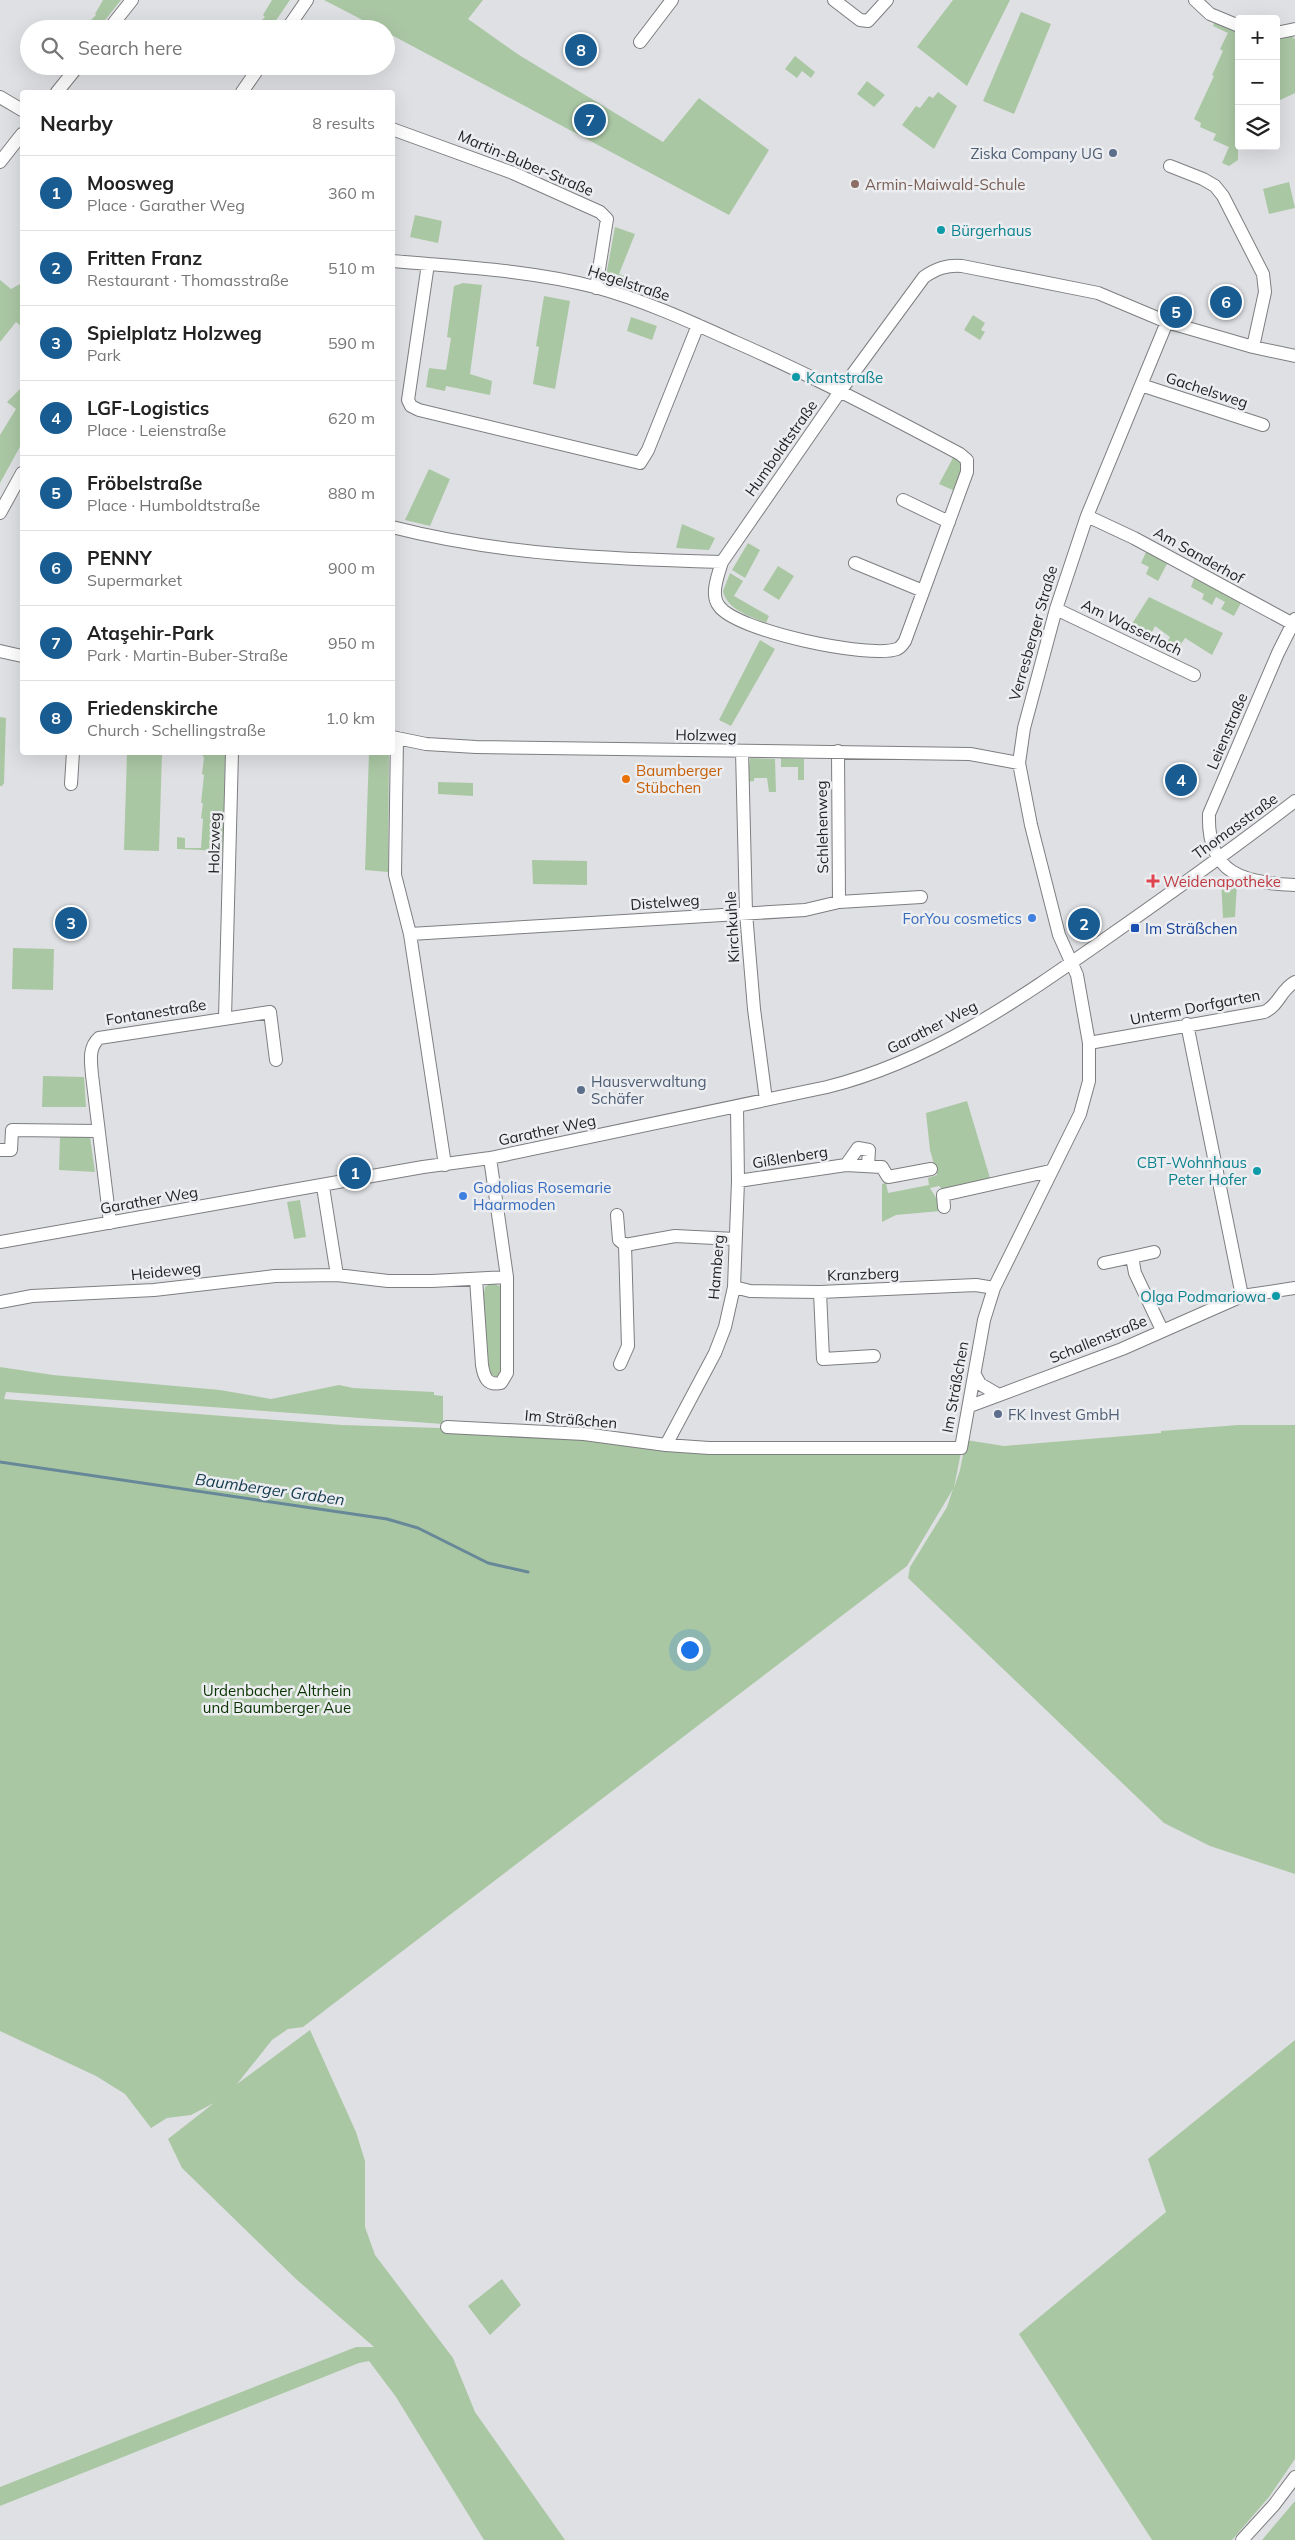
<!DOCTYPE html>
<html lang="en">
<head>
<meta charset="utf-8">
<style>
  :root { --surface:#fff; --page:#f2f2f2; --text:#222; --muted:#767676; --line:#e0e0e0; --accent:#195c91 }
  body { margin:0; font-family:Mulish,sans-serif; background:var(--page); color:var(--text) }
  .controls { position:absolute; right:15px; top:15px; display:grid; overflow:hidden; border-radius:5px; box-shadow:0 5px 20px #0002 }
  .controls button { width:45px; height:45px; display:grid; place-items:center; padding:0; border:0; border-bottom:1px solid var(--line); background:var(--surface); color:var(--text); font:25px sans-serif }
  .you { position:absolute; left:689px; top:1649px; width:18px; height:18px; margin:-12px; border:4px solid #fff; border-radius:50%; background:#1a73e8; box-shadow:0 0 0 8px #1a73e833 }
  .badge { display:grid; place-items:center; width:32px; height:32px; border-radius:50%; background:var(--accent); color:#fff; font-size:16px; font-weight:700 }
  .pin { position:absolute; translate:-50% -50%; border:2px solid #fff; box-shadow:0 1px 5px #0006 }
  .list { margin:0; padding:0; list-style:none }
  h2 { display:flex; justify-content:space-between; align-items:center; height:65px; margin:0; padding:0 20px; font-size:21px }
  h2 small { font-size:16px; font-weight:400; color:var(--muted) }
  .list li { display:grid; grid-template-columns:32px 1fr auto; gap:15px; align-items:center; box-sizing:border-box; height:75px; padding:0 20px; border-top:1px solid var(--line) }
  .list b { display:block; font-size:19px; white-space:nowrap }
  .list p { margin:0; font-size:16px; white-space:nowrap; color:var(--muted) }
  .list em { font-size:16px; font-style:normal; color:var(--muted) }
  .icon { flex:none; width:28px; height:28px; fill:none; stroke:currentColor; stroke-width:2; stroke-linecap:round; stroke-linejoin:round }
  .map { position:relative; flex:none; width:1295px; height:2540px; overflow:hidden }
  .search { position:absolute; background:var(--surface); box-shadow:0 5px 20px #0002; left:20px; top:20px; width:375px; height:55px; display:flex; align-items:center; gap:12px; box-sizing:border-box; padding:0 18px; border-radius:28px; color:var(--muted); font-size:19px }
  .panel { position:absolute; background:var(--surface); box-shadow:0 5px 20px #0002; left:20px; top:90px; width:375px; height:665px; border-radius:5px }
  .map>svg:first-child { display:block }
  .green { fill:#aac7a4 }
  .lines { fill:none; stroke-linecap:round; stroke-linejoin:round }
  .stream { stroke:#668898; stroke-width:3 }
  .minor-casing { stroke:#7d7e80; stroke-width:14 }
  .minor { stroke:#fff; stroke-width:12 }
  .service-dot { fill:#5c6f8a; stroke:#ecedf0; stroke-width:2 }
  .education-dot { fill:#8d6e63; stroke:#ecedf0; stroke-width:2 }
  .culture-dot { fill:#0f9aa8; stroke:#ecedf0; stroke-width:2 }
  .food-dot { fill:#e8710a; stroke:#ecedf0; stroke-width:2 }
  .health-dot { fill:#e0444e; stroke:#ecedf0; stroke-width:2 }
  .shop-dot { fill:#3f7fe0; stroke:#ecedf0; stroke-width:2 }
  .transit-dot { fill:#1a4fb4; stroke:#ecedf0; stroke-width:2 }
  .labels { text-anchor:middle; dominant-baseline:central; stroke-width:5; stroke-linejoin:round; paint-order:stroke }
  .service-label { font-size:15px; fill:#4e5e75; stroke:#ecedf0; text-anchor:start }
  .street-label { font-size:15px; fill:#232324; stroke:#ecedf0 }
  .education-label { font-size:15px; fill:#785e54; stroke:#ecedf0; text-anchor:start }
  .culture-label { font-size:15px; fill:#0d838f; stroke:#ecedf0; text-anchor:start }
  .food-label { font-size:15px; fill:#c56008; stroke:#ecedf0; text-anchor:start }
  .health-label { font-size:15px; fill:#be3a42; stroke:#ecedf0; text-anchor:start }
  .shop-label { font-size:15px; fill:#366cbe; stroke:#ecedf0; text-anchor:end }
  .transit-label { font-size:15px; fill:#164399; stroke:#ecedf0; text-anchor:start }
  .park-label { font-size:15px; fill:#0a3401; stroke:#ecedf0 }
  .water-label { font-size:16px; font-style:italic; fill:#113a4c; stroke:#ecedf0 }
</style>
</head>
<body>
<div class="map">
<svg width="1295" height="2540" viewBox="0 0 1295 2540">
  <rect width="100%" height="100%" fill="#dfe0e3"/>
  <path class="green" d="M 103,0 L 121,0 L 98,29 L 85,29 L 84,27 L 96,15 L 95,14 Z
    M 272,0 L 290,0 L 270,29 L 254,29 L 257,22 L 259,23 L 265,17 L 263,15 Z
    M 324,0 L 483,0 L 468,19 L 519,55 L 663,142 L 699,98 L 769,150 L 729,215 L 386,32 L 386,29 L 380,29 Z
    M 953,0 L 1010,0 L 967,86 L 917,47 Z
    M 1021,12 L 1051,24 L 1014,114 L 983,101 Z
    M 1215,21 L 1239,31 L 1238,160 L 1229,166 L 1222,163 L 1229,147 L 1213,140 L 1216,134 L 1200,127 L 1201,123 L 1194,119 L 1214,76 L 1212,75 L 1223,51 L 1220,49 L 1228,33 L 1213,26 Z
    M 1291,36 L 1295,39 L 1295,93 L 1276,102 L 1276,37 Z
    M 795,56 L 815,72 L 811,78 L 802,71 L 797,78 L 785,69 Z
    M 867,81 L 885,95 L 874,107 L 857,94 Z
    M 938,92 L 957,106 L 934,149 L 902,125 L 916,106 L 920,108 L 929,96 L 933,98 Z
    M 1289,182 L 1295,208 L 1269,214 L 1263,189 Z
    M 415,215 L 442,221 L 438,243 L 410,237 Z
    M 615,227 L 635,234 L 619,274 L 638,281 L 636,292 L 609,284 L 606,276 Z
    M 0,280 L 11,289 L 20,284 L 22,286 L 22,327 L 16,322 L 0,342 Z
    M 463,283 L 482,285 L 470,374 L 492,381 L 490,395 L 446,386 L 445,391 L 426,387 L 429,368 L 446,370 L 451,338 L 447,337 L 454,286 Z
    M 544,296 L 570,301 L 555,389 L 533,384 L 539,347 L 536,346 Z
    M 973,315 L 985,323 L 981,330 L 985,332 L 980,340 L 964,330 Z
    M 631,317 L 657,326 L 652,340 L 627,331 Z
    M 22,387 L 22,443 L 0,483 L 0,435 L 16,409 L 7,402 Z
    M 954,456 L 963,465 L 955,491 L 939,484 Z
    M 429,469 L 450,479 L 430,526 L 405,520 Z
    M 682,524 L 715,538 L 709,550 L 676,548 Z
    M 748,543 L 760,550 L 745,578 L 732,570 Z
    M 1147,550 L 1168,562 L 1158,581 L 1146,574 L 1149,567 L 1141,563 Z
    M 778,566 L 794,576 L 779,600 L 763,590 Z
    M 730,573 L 743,581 L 734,596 L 769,616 L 766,623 C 750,616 727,610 723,591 Z
    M 1195,576 L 1242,601 L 1234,616 L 1221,609 L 1225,602 L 1216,597 L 1212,605 L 1202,599 L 1204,594 L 1191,587 Z
    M 1149,597 L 1223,633 L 1212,655 L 1185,638 L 1177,650 L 1166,644 L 1170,637 L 1155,626 L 1149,638 L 1130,627 Z
    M 760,640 L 775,649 L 731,726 L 719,720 Z
    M 0,717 L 6,718 L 4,783 L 2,786 L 0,786 Z
    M 127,753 L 162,753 L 159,851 L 124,850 Z
    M 204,753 L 225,753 L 223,851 L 177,849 L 177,837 L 185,838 L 185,848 L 201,848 L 203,819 L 201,818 L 203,803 L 201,803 L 204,775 L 202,774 L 204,758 L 202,754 Z
    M 369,753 L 389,753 L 388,872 L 365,870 Z
    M 750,758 L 775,759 L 776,792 L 769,792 L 767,778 L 754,778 L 754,781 L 747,782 Z
    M 781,758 L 804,759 L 804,780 L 798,780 L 798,767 L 781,767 Z
    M 438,782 L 473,783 L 473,796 L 438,794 Z
    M 532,860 L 587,861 L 587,885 L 533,884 Z
    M 1221,880 L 1237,884 L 1235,917 L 1223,918 Z
    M 81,915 L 83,928 L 60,929 L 60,916 Z
    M 13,948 L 54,949 L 53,990 L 12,989 Z
    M 43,1076 L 84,1077 L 86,1107 L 42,1107 Z
    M 967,1101 L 990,1178 L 942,1189 L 939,1186 L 930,1188 L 938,1201 L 940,1211 L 896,1215 L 882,1222 L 882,1184 L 886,1183 L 888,1193 L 929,1185 L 928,1178 L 937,1175 L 930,1150 L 926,1113 Z
    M 60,1137 L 90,1137 L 95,1172 L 59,1170 Z
    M 300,1200 L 306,1237 L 294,1239 L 287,1202 Z
    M 492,1283 L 502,1287 L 504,1366 L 498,1377 L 491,1375 L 489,1368 L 483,1299 L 485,1287 Z
    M 0,1367 L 53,1375 L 220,1390 L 271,1399 L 339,1385 L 353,1388 L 434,1392 L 434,1395 L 443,1396 L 443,1424 L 6,1392 L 4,1399 L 342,1425 L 505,1430 L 656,1443 L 961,1452 L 954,1488 L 960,1470 L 966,1440 L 1004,1446 L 1161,1433 L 1161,1431 L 1238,1425 L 1295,1425 L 1295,1874 L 1210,1846 L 1164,1823 L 908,1578 L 910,1567 L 947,1507 L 953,1489 L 907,1566 L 303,2027 L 288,2029 L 272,2040 L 237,2084 L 310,2030 L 356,2132 L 365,2161 L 365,2227 L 375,2255 L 453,2358 L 475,2412 L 565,2540 L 484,2540 L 396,2397 L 369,2361 L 359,2363 L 0,2506 L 0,2487 L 356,2347 L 374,2347 L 296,2279 L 182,2168 L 168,2139 L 214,2103 L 191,2115 L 167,2118 L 151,2128 L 125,2094 L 96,2076 L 0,2031 Z
    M 1295,2040 L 1295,2459 L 1269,2497 L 1232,2540 L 1152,2540 L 1019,2334 L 1166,2212 L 1148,2159 Z
    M 502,2279 L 521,2305 L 490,2335 L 468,2306 Z
    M 1295,2501 L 1295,2540 L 1262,2540 Z"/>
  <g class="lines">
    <path class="stream" d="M 0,1462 L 387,1519 L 418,1528 L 488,1563 L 528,1572"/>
    <g class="minor-casing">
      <path id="minor" d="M 834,0 L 860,20 L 868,21 L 887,0
        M 1195,0 L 1210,14 L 1239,26
        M 109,29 L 132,0
        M 287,29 L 307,0
        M 1276,33 L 1295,29
        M 640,42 L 672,0
        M 57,92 L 78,66
        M 242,92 L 260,66
        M 0,97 L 22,110
        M 392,129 L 513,173 L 600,212 L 607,219 L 596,288
        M 0,162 L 22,134
        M 1170,166 L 1203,179 L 1215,186 L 1223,196 L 1263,274 L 1265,292 L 1253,347
        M 392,261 C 460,267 529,270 595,287 C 643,300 689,321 733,341 C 811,375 885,414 960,454 L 967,460 L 967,472 L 905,641 C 903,644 900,648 897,649 C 870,659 736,631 719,606 C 710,595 718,575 722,562
        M 428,264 L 408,400 L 411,406 L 419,410 L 640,463 L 648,450 L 698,325
        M 1141,385 L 1263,425
        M 903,500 L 949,522
        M 0,513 L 22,473
        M 1087,516 L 1134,538 L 1295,625
        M 392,527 C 501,555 611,559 722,562 L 841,390 L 924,277 C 937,268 947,265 962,266 L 1098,293 L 1167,322 L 1253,347 L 1295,356
        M 855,563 L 923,591
        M 1056,609 L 1194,675
        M 1295,619 L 1278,653 L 1209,814 C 1207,874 1243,883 1295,885
        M 0,651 L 22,656
        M 392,737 L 426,744 L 476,747 L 970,754 L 1019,763
        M 397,738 L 395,875 L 410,934 L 445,1165
        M 742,751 L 746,913 L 754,1009 L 766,1100
        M 838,751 L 839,902
        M 71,784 L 73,752
        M 410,934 L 805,910 L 839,902 L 921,897
        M 225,1018 L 232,752
        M 1187,1024 L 1242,1296
        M 1089,1043 L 1264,1012 C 1278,1007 1281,989 1295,982
        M 0,1150 L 11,1150 L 12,1130 L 98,1131
        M 846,1165 L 858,1148 L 869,1150 L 868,1165
        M 738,1181 L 846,1165 L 882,1167 L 888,1177 L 931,1169
        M 323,1187 L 337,1275
        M 944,1207 L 943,1195 L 1050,1171
        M 617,1215 L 619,1240 L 625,1245
        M 110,1223 L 92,1075 C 91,1062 88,1048 99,1038 L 270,1012 L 276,1060
        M 0,1242 L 423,1167 L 490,1158 L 827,1087 C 932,1061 1021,998 1108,937 C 1171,893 1234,848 1295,801
        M 1154,1252 L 1132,1257 L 1135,1273 L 1162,1330
        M 1104,1263 L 1132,1257
        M 476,1279 L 482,1365 C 484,1377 487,1386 501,1383 L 507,1373 L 507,1277 L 490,1158
        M 734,1287 L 750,1291 L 820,1292 L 976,1285 L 994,1288
        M 820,1292 L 823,1359 L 874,1356
        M 0,1302 L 32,1296 L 154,1290 L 275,1276 L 337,1275 L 388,1281 L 432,1281 L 507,1277
        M 620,1364 L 628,1346 L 625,1245 L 675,1236 L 735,1239
        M 975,1375 L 980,1384 L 999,1395
        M 970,1406 L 1122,1349 L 1242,1296 L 1295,1288
        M 447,1427 L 584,1434 L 666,1445 L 709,1448 L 961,1448 L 984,1320 L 994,1288 L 1080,1114 L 1089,1081 L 1089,1043 L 1077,975 L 1059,935 L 1031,825 L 1019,763 L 1024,728 L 1056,609 L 1087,516 L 1167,322
        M 666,1445 L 715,1353 L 725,1327 L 734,1287 L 738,1181 L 737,1107
        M 1242,2540 L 1274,2505 L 1295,2477"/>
    </g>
    <use href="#minor" class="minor"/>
  </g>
  <g class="service-dot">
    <circle cx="1113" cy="153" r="5"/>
    <circle cx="581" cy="1090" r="5"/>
    <circle cx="998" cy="1414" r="5"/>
  </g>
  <circle class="education-dot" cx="855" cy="184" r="5"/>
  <g class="culture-dot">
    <circle cx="941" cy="230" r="5"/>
    <circle cx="796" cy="377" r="5"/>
    <circle cx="1257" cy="1171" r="5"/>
    <circle cx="1276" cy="1296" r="5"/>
  </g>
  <circle class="food-dot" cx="626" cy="779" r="5"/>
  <path class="health-dot" d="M1150.5 873.5h5v5h5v5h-5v5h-5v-5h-5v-5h5z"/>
  <g class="shop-dot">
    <circle cx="1032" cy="918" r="5"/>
    <circle cx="463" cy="1196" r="5"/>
  </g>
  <rect class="transit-dot" x="1130" y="923" width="10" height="10" rx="2.5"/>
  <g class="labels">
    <g class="service-label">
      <text x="1103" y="153" text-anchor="end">Ziska Company UG</text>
      <text x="591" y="1081">Hausverwaltung<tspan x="591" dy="17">Schäfer</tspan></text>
      <text x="1008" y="1414">FK Invest GmbH</text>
    </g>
    <g class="street-label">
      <text transform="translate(526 163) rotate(23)">Martin-Buber-Straße</text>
      <text transform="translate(629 283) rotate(18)">Hegelstraße</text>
      <text transform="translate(1207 390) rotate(18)">Gachelsweg</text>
      <text transform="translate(781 448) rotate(-55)">Humboldtstraße</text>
      <text transform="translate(1199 555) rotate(29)">Am Sanderhof</text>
      <text transform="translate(1132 627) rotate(26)">Am Wasserloch</text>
      <text transform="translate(1033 633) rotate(-74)">Verresberger Straße</text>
      <text transform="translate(1227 731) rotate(-67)">Leienstraße</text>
      <text transform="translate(706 735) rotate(1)">Holzweg</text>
      <text transform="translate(1235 826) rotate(-36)">Thomasstraße</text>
      <text transform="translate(822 827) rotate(-91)">Schlehenweg</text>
      <text transform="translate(214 843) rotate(-89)">Holzweg</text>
      <text transform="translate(665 902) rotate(-4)">Distelweg</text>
      <text transform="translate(732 927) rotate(-93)">Kirchkuhle</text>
      <text transform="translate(1195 1007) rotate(-11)">Unterm Dorfgarten</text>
      <text transform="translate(156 1012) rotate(-9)">Fontanestraße</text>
      <text transform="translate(932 1027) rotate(-27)">Garather Weg</text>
      <text transform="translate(547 1130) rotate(-12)">Garather Weg</text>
      <text transform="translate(790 1157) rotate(-9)">Gißlenberg</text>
      <text transform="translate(149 1200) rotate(-10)">Garather Weg</text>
      <text transform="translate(716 1267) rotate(-85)">Hamberg</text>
      <text transform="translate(166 1271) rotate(-6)">Heideweg</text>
      <text transform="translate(863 1274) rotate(-2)">Kranzberg</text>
      <text transform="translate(1098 1339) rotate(-22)">Schallenstraße</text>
      <text transform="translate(955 1387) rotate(-80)">Im Sträßchen</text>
      <text transform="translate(571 1419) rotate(5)">Im Sträßchen</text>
    </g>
    <g class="education-label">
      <text x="865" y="184">Armin-Maiwald-Schule</text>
    </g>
    <g class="culture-label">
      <text x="951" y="230">Bürgerhaus</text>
      <text x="806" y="377">Kantstraße</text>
      <text x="1247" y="1162" text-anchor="end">CBT-Wohnhaus<tspan x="1247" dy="17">Peter Hofer</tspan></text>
      <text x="1266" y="1296" text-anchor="end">Olga Podmariowa</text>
    </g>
    <g class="food-label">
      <text x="636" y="770">Baumberger<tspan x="636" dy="17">Stübchen</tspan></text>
    </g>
    <g class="health-label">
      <text x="1163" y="881">Weidenapotheke</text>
    </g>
    <g class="shop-label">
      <text x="1022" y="918">ForYou cosmetics</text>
      <text x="473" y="1187" text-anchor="start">Godolias Rosemarie<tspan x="473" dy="17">Haarmoden</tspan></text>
    </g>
    <g class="transit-label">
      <text x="1145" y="928">Im Sträßchen</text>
    </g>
    <g class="park-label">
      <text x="277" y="1690">Urdenbacher Altrhein<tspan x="277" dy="17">und Baumberger Aue</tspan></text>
    </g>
    <g class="water-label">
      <text transform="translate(270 1489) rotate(8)">Baumberger Graben</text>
    </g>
  </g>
</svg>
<div class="controls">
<button>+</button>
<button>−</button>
<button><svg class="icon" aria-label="layers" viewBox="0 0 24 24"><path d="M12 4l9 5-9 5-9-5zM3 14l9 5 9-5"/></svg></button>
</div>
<div class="you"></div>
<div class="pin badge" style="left:355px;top:1173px">1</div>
<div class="pin badge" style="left:1084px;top:924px">2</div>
<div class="pin badge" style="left:71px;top:923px">3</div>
<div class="pin badge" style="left:1181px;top:780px">4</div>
<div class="pin badge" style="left:1176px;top:312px">5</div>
<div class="pin badge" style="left:1226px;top:302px">6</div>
<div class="pin badge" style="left:590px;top:120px">7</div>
<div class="pin badge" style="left:581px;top:50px">8</div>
<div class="search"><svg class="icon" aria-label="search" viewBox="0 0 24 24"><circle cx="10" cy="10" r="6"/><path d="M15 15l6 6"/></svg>Search here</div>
<section class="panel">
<h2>Nearby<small>8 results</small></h2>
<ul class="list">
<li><span class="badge">1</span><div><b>Moosweg</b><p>Place · Garather Weg</p></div><em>360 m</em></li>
<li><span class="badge">2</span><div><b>Fritten Franz</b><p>Restaurant · Thomasstraße</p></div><em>510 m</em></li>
<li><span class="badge">3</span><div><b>Spielplatz Holzweg</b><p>Park</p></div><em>590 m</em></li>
<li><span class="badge">4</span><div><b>LGF-Logistics</b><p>Place · Leienstraße</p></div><em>620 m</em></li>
<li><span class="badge">5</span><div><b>Fröbelstraße</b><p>Place · Humboldtstraße</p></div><em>880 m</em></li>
<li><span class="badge">6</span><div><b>PENNY</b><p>Supermarket</p></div><em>900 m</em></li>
<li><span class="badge">7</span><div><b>Ataşehir-Park</b><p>Park · Martin-Buber-Straße</p></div><em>950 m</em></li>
<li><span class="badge">8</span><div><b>Friedenskirche</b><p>Church · Schellingstraße</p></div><em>1.0 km</em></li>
</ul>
</section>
</div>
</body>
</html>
